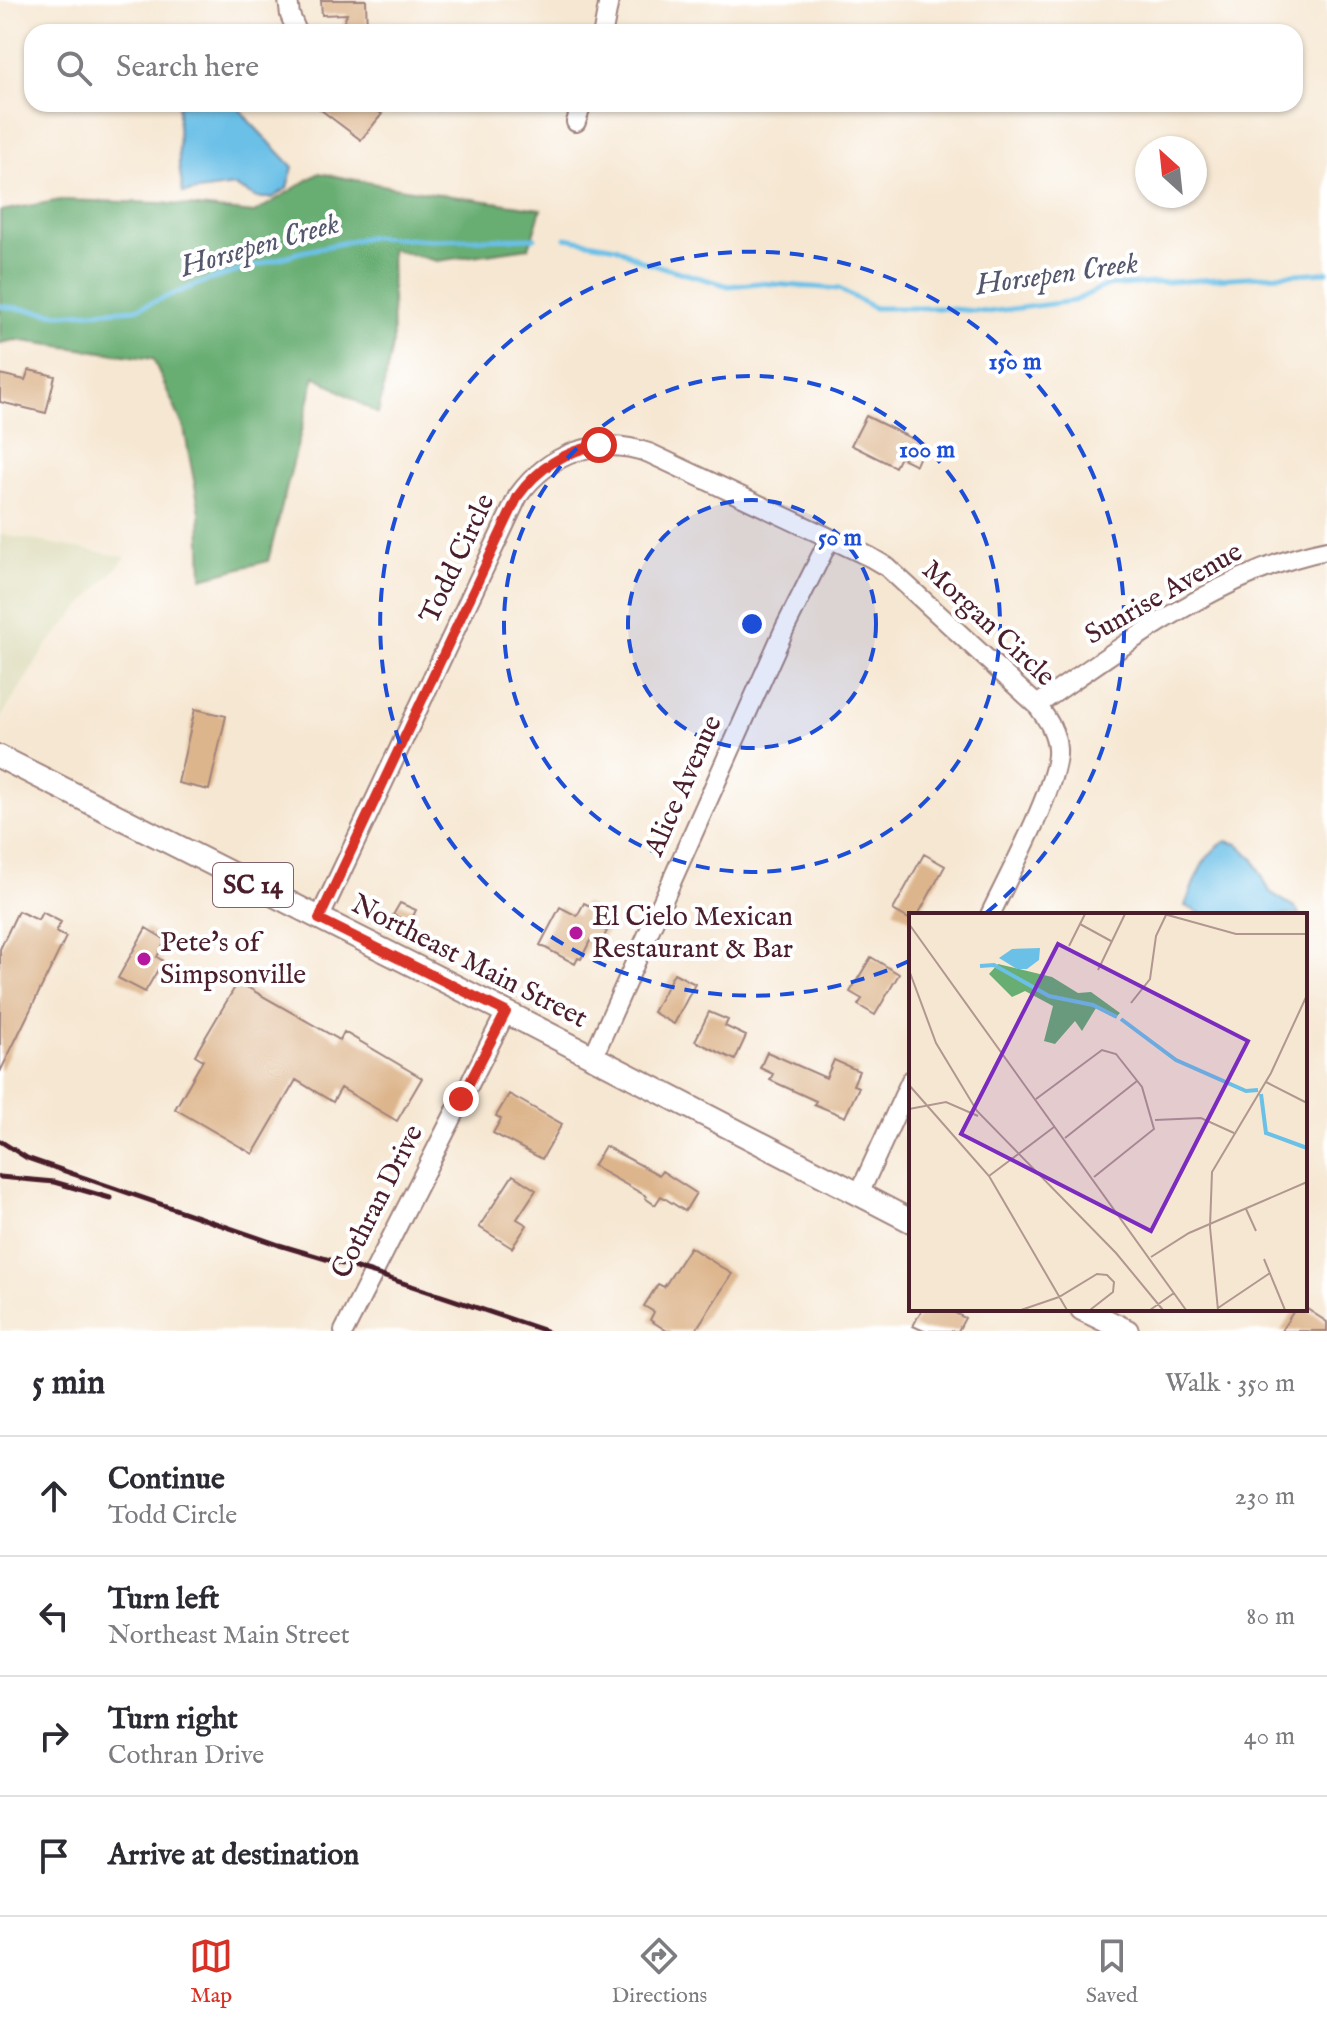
<!DOCTYPE html>
<html lang="en">
<head>
<meta charset="utf-8">
<style>
  :root { --surface:#fff; --page:#f7f7f7; --text:#2b2b33; --muted:#7c7c81; --line:#e1e1e2; --accent:#d93025 }
  body { margin:0; font-family:"IM FELL English",serif; background:var(--page); color:var(--text) }
  .compass { position:absolute; left:1135px; top:136px; width:72px; height:72px; border-radius:50%; background:var(--surface); box-shadow:0 2px 6px #0004; rotate:333deg }
  .stop { position:absolute; width:24px; height:24px; margin:-18px; border:6px solid #d93025; border-radius:50%; background:#fff }
  .stop.end { background:#d93025; border-color:#fff; box-shadow:0 2px 8px #0008 }
  .list { margin:0; padding:0; list-style:none }
  h2 { display:flex; justify-content:space-between; align-items:center; height:104px; margin:0; padding:0 32px; font-size:34px }
  h2 small { font-size:26px; font-weight:400; color:var(--muted) }
  .list li { display:grid; grid-template-columns:52px 1fr auto; gap:24px; align-items:center; box-sizing:border-box; height:120px; padding:0 32px; border-top:2px solid var(--line) }
  .list b { display:block; font-size:30px; white-space:nowrap }
  .list p { margin:0; font-size:26px; white-space:nowrap; color:var(--muted) }
  .list em { font-size:26px; font-style:normal; color:var(--muted) }
  .icon { flex:none; width:44px; height:44px; fill:none; stroke:currentColor; stroke-width:2; stroke-linecap:round; stroke-linejoin:round }
  .map { position:relative; flex:none; width:1327px; height:1331px; overflow:hidden }
  .search { position:absolute; background:var(--surface); box-shadow:0 2px 6px #0004; left:24px; right:24px; top:24px; height:88px; display:flex; align-items:center; gap:20px; box-sizing:border-box; padding:0 28px; border-radius:24px; color:var(--muted); font-size:30px }
  .sheet { height:584px; background:var(--surface) }
  nav { display:flex; justify-content:space-around; align-items:center; box-sizing:border-box; height:112px; border-top:2px solid var(--line); background:var(--surface); font-size:22px; color:var(--muted) }
  nav a { display:grid; justify-items:center; gap:4px }
  nav .on { color:var(--accent) }
  .map>svg:first-child { display:block }
  .built { fill:#deddbb }
  .forest { fill:#68ad72; stroke:#59664e; stroke-width:2 }
  .water { fill:#6ac0e7; stroke:#5a7089; stroke-width:2 }
  .lines { fill:none; stroke-linecap:round; stroke-linejoin:round }
  .stream { stroke:#6ac0e7; stroke-width:5 }
  .building { fill:#ddb58c }
  .minor-casing { stroke:#a0837e; stroke-width:22 }
  .major-casing { stroke:#a0837e; stroke-width:26 }
  .minor { stroke:#fff; stroke-width:18 }
  .major { stroke:#fff; stroke-width:22 }
  .rail { stroke:#4a1f2b; stroke-width:5 }
  .route { stroke:#d93025; stroke-width:10 }
  .ring { fill:none; stroke:#1d4ed8; stroke-width:4; stroke-dasharray:14 10 }
  .poi-dot { fill:#b5179e; stroke:#fff; stroke-width:3 }
  .labels { text-anchor:middle; dominant-baseline:central; stroke-width:8; stroke-linejoin:round; paint-order:stroke }
  .shield { fill:#fff; stroke:#80626b; stroke-width:2 }
  .shield-label { font-size:26px; font-weight:bold; fill:#4a1f2b }
  .street-label { font-size:28px; fill:#4a1f2b; stroke:#fff }
  .poi-label { font-size:28px; fill:#4a1f2b; stroke:#fff; text-anchor:start }
  .water-label { font-size:30px; font-style:italic; fill:#55576d; stroke:#fff }
  .inset-river { fill:none; stroke:#6ac0e7; stroke-width:4 }
  .inset-road { fill:none; stroke:#b1978f; stroke-width:2 }
  .view { fill:#7b2cbf; fill-opacity:0.15; stroke:#7b2cbf; stroke-width:4 }
  .inset-edge { fill:none; stroke:#4a1f2b; stroke-width:4 }
  .centre { fill:#1d4ed8; stroke:#fff; stroke-width:4 }
  .ring-label { font-size:24px; text-anchor:middle; font-weight:bold; fill:#1d4ed8; stroke:#fff; stroke-width:8; stroke-linejoin:round; paint-order:stroke }
</style>
</head>
<body>
<div class="map">
<svg width="1327" height="1331" viewBox="0 0 1327 1331">
  <rect width="100%" height="100%" fill="#fff"/>
  <filter id="ink" filterUnits="userSpaceOnUse"><feTurbulence type="fractalNoise" baseFrequency=".0125" numOctaves="2"/><feDisplacementMap in="SourceGraphic" scale="16" xChannelSelector="R" yChannelSelector="G"/><feConvolveMatrix kernelMatrix="1 2 1 2 8 2 1 2 1" color-interpolation-filters="sRGB"/></filter>
  <filter id="wash" filterUnits="userSpaceOnUse"><feTurbulence type="fractalNoise" baseFrequency=".006" numOctaves="4" result="noise"/><feDisplacementMap in="SourceGraphic" scale="32" xChannelSelector="R" yChannelSelector="G"/><feGaussianBlur stdDeviation="1.8" result="paint"/><feColorMatrix in="noise" values="0 0 0 0 0 0 0 0 0 0 0 0 0 0 0 0 0 1.4 0 .05"/><feComposite in="paint" operator="in"/></filter>
  <g filter="url(#wash)">
    <rect width="100%" height="100%" fill="#f6e7d2"/>
    <path class="built" d="M 0,534 L 126,557 L 49,642 L 0,719 Z"/>
    <path class="forest" d="M 319,173 L 392,187 L 541,209 L 529,248 L 437,261 L 391,249 L 393,342 L 378,414 L 315,376 L 268,561 L 202,578 L 200,512 L 184,428 L 153,359 L 15,340 L 0,343 L 0,211 L 61,200 L 161,203 L 254,213 Z"/>
    <path class="water" d="M 178,104 L 236,104 L 250,122 L 293,167 L 287,188 L 272,198 L 257,198 L 235,186 L 183,193 L 179,165 Z
      M 1226,841 L 1238,844 L 1253,858 L 1270,892 L 1294,907 L 1300,915 L 1204,915 L 1185,906 C 1195,881 1201,855 1226,841 Z"/>
    <g class="lines">
      <path class="stream" d="M 566,238 L 616,247 L 644,262 L 729,286 L 759,283 L 839,289 L 874,308 L 940,308 L 988,312 L 1074,301 L 1105,286 L 1327,272
        M 0,306 L 59,314 L 136,309 L 206,281 L 297,253 L 369,237 L 433,240 L 535,238"/>
    </g>
    <g id="blocks">
      <path class="building" d="M 321,0 L 366,0 L 367,32 L 340,32 L 347,14 L 322,15 Z
        M 313,104 L 366,104 L 382,114 L 361,140 Z
        M 29,370 L 55,376 L 46,413 L 0,402 L 0,374 L 25,380 Z
        M 866,416 L 925,445 L 916,465 L 900,457 L 895,467 L 851,445 Z
        M 195,709 L 226,716 L 209,790 L 178,783 Z
        M 924,854 L 945,866 L 918,915 L 911,915 L 911,920 L 893,910 Z
        M 400,903 L 416,910 L 410,923 L 393,915 Z
        M 584,903 L 608,915 L 600,928 L 607,931 L 600,944 L 591,939 L 581,959 L 578,958 L 575,964 L 540,945 L 560,907 L 577,916 Z
        M 18,911 L 38,920 L 42,912 L 61,922 L 56,932 L 66,937 L 0,1072 L 0,949 Z
        M 146,928 L 166,940 L 157,957 L 163,961 L 145,992 L 118,978 Z
        M 871,957 L 899,974 L 875,1015 L 858,1005 L 862,999 L 850,992 Z
        M 674,973 L 695,984 L 674,1024 L 653,1012 Z
        M 238,982 L 340,1040 L 344,1032 L 422,1078 L 397,1121 L 341,1088 L 333,1102 L 296,1080 L 253,1154 L 175,1109 L 203,1060 L 195,1055 Z
        M 709,1012 L 728,1020 L 725,1026 L 746,1036 L 735,1060 L 695,1041 Z
        M 767,1052 L 826,1078 L 834,1060 L 859,1071 L 853,1085 L 859,1087 L 845,1117 L 814,1104 L 816,1101 L 770,1080 L 773,1074 L 760,1068 Z
        M 509,1094 L 562,1124 L 542,1159 L 493,1133 L 501,1119 L 496,1116 Z
        M 605,1146 L 659,1175 L 662,1171 L 696,1193 L 685,1211 L 661,1196 L 655,1205 L 645,1198 L 646,1196 L 593,1166 Z
        M 513,1175 L 536,1190 L 517,1219 L 527,1225 L 512,1248 L 479,1227 Z
        M 690,1247 L 732,1274 L 695,1331 L 667,1331 L 650,1320 L 654,1312 L 644,1306 L 658,1284 L 664,1287 Z
        M 922,1309 L 947,1309 L 965,1318 L 958,1331 L 924,1331 L 913,1326 Z
        M 1295,1309 L 1307,1309 L 1327,1322 L 1327,1331 L 1281,1331 Z"/>
    </g>
  </g>
  <g filter="url(#ink)">
    <use href="#blocks" fill-opacity="0" stroke="#a0837e" stroke-width="2"/>
    <g class="lines">
      <g class="minor-casing">
        <path id="minor" d="M 288,0 L 290,15 L 297,32
          M 603,32 L 609,0
          M 576,122 L 582,104
          M 1037,705 C 1125,645 1221,571 1327,550
          M 319,919 L 518,496 C 549,453 598,435 649,453 L 870,557 L 887,567 L 1037,705 C 1047,719 1056,731 1057,749 C 1060,781 1006,881 990,915
          M 592,1059 L 785,628 L 830,538
          M 859,1194 L 911,1080
          M 344,1331 L 506,1012"/>
      </g>
      <g class="major-casing">
        <path id="major" d="M 0,757 L 506,1012 L 911,1221
          M 1082,1309 L 1127,1331"/>
      </g>
      <use href="#minor" class="minor"/>
      <use href="#major" class="major"/>
      <path class="rail" d="M 0,1141 L 27,1158 L 279,1245 L 373,1273 L 546,1331
        M 0,1177 L 54,1182 L 110,1198"/>
    </g>
  </g>
  <g class="lines" filter="url(#ink)">
    <path class="route" d="M 461,1099 L 506,1012 L 319,919 L 518,496 C 538,468 565,451 599,445"/>
  </g>
  <circle cx="752" cy="624" r="124" fill="#1d4ed8" fill-opacity=".12"/>
  <g class="ring">
    <circle cx="752" cy="624" r="124"/>
    <circle cx="752" cy="624" r="248"/>
    <path d="M909 961A372 372 0 1 1 986 913"/>
  </g>
  <g class="poi-dot">
    <circle cx="576" cy="933" r="8"/>
    <circle cx="144" cy="959" r="8"/>
  </g>
  <g class="labels">
    <rect class="shield" x="213" y="863" width="80" height="44" rx="6"/>
    <g class="shield-label">
      <text x="253" y="885">SC 14</text>
    </g>
    <g class="street-label">
      <text transform="translate(458 559) rotate(-65)">Todd Circle</text>
      <text transform="translate(1164 594) rotate(-30)">Sunrise Avenue</text>
      <text transform="translate(988 624) rotate(43)">Morgan Circle</text>
      <text transform="translate(684 786) rotate(-66)">Alice Avenue</text>
      <text transform="translate(469 962) rotate(27)">Northeast Main Street</text>
      <text transform="translate(378 1202) rotate(-63)">Cothran Drive</text>
    </g>
    <g class="poi-label">
      <text x="592" y="917">El Cielo Mexican<tspan x="592" dy="32">Restaurant &amp; Bar</tspan></text>
      <text x="160" y="943">Pete's of<tspan x="160" dy="32">Simpsonville</tspan></text>
    </g>
    <g class="water-label">
      <text transform="translate(260 246) rotate(-16)">Horsepen Creek</text>
      <text transform="translate(1057 275) rotate(-8)">Horsepen Creek</text>
    </g>
  </g>
  <g transform="translate(909 913)">
    <rect width="398" height="398" fill="#f6e7d2"/>
    <path d="M 89,51 L 143,64 L 169,80 L 182,79 L 211,100 L 206,105 L 187,95 L 173,118 L 166,108 L 146,131 L 135,128 L 144,93 L 116,78 L 103,84 L 80,61 Z" fill="#68ad72"/>
    <path d="M 131,35 L 130,47 L 118,56 L 108,56 L 90,45 L 103,36 Z" fill="#6ac0e7"/>
    <path class="inset-river" d="M 71,53 L 85,52 L 140,83 L 184,92 L 208,104M 212,106 L 267,147 L 337,178 L 349,177M 352,181 L 357,220 L 398,235"/>
    <path class="inset-road" d="M 255,1 L 327,21 L 398,21M 0,11 L 277,397M 171,11 L 202,28M 160,33 L 176,1M 0,57 L 27,130 L 68,198 L 207,340 L 254,397M 189,57 L 216,1M 222,90 L 241,66 L 247,23 L 257,2M 357,169 L 398,190M 0,172 L 80,263 L 158,397M 127,186 L 193,137 L 207,141 L 233,174 L 245,216 L 185,264M 0,196 L 37,189 L 69,203M 246,207 L 292,205 L 325,220M 156,225 L 228,168M 80,263 L 145,214M 337,296 L 347,318M 242,344 L 280,320 L 398,269M 355,346 L 376,397M 309,395 L 361,360M 112,397 L 150,384 L 188,361 L 198,362 L 205,369 L 204,379 L 181,397M 241,397 L 265,380M 309,397 L 301,314 L 303,259 L 362,160 L 398,82"/>
    <path class="view" d="M 149,31 L 339,128 L 242,318 L 52,221 Z"/>
    <rect width="398" height="398" class="inset-edge"/>
  </g>
  <circle cx="752" cy="624" r="12" class="centre"/>
  <g class="ring-label">
    <text x="1015" y="369">150 m</text>
    <text x="927" y="457">100 m</text>
    <text x="840" y="545">50 m</text>
  </g>
</svg>
<svg class="compass" viewBox="-18 -18 36 36"><path d="M0-13l5 13h-10z" fill="#e53935"/><path d="M0 13l5-13h-10z" fill="#7c7c81"/></svg>
<div class="stop" style="left:599px;top:445px"></div>
<div class="stop end" style="left:461px;top:1099px"></div>
<div class="search"><svg class="icon" aria-label="search" viewBox="0 0 24 24"><circle cx="10" cy="10" r="6"/><path d="M15 15l6 6"/></svg>Search here</div>
</div>
<section class="sheet">
<h2>5 min<small>Walk · 350 m</small></h2>
<ul class="list">
<li><svg class="icon" aria-label="ahead" viewBox="0 0 24 24"><path d="M12 20V5M6 11l6-6 6 6"/></svg><div><b>Continue</b><p>Todd Circle</p></div><em>230 m</em></li>
<li><svg class="icon" aria-label="left" viewBox="0 0 24 24"><path d="M17 20v-9H6M10 6l-5 5 5 5"/></svg><div><b>Turn left</b><p>Northeast Main Street</p></div><em>80 m</em></li>
<li><svg class="icon" aria-label="right" viewBox="0 0 24 24"><path d="M7 20v-9h11M14 6l5 5-5 5"/></svg><div><b>Turn right</b><p>Cothran Drive</p></div><em>40 m</em></li>
<li><svg class="icon" aria-label="arrive" viewBox="0 0 24 24"><path d="M6 21V4h12l-3 4 3 4H6"/></svg><div><b>Arrive at destination</b></div></li>
</ul>
</section>
<nav>
<a class="on"><svg class="icon" aria-label="map" viewBox="0 0 24 24"><path d="M3 6l6-2 6 2 6-2v14l-6 2-6-2-6 2zM9 4v14M15 6v14"/></svg>Map</a>
<a><svg class="icon" aria-label="directions" viewBox="0 0 24 24"><path d="M12 3l9 9-9 9-9-9zM9 14v-3h6M13 9l2 2-2 2"/></svg>Directions</a>
<a><svg class="icon" aria-label="saved" viewBox="0 0 24 24"><path d="M7 4h10v16l-5-4-5 4z"/></svg>Saved</a>
</nav>
</body>
</html>
